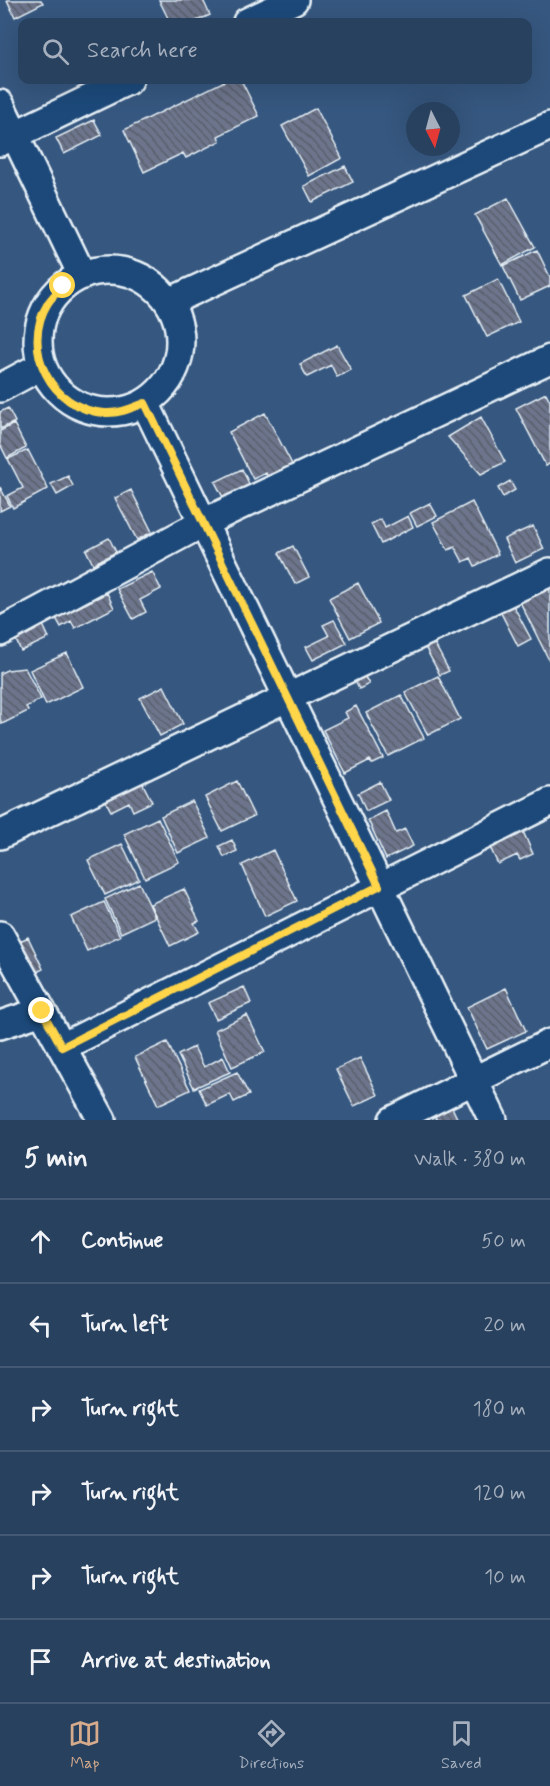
<!DOCTYPE html>
<html lang="en">
<head>
<meta charset="utf-8">
<style>
  :root { --surface:#28415f; --page:#344c68; --text:#f1f3f6; --muted:#a5afbd; --line:#445a74; --accent:#d6ab8b }
  body { margin:0; font-family:Mynerve,sans-serif; background:var(--page); color:var(--text) }
  .compass { position:absolute; left:406px; top:102px; width:54px; height:54px; border-radius:50%; background:var(--surface); box-shadow:0 6px 24px #0002; rotate:174deg }
  .stop { position:absolute; width:18px; height:18px; margin:-14px; border:4px solid #ffd54a; border-radius:50%; background:#fff }
  .stop.end { background:#ffd54a; border-color:#fff; box-shadow:0 2px 6px #0008 }
  .list { margin:0; padding:0; list-style:none }
  h2 { display:flex; justify-content:space-between; align-items:center; height:78px; margin:0; padding:0 24px; font-size:26px }
  h2 small { font-size:20px; font-weight:400; color:var(--muted) }
  .list li { display:grid; grid-template-columns:39px 1fr auto; gap:18px; align-items:center; box-sizing:border-box; height:84px; padding:0 24px; border-top:2px solid var(--line) }
  .list b { display:block; font-size:22px; white-space:nowrap }
  .list em { font-size:20px; font-style:normal; color:var(--muted) }
  .icon { flex:none; width:33px; height:33px; fill:none; stroke:currentColor; stroke-width:2; stroke-linecap:round; stroke-linejoin:round }
  .map { position:relative; flex:none; width:550px; height:1120px; overflow:hidden }
  .search { position:absolute; background:var(--surface); box-shadow:0 6px 24px #0002; left:18px; right:18px; top:18px; height:66px; display:flex; align-items:center; gap:15px; box-sizing:border-box; padding:0 21px; border-radius:12px; color:var(--muted); font-size:22px }
  .sheet { height:582px; background:var(--surface) }
  nav { display:flex; justify-content:space-around; align-items:center; box-sizing:border-box; height:84px; border-top:2px solid var(--line); background:var(--surface); font-size:16px; color:var(--muted) }
  nav a { display:grid; justify-items:center; gap:3px }
  nav .on { color:var(--accent) }
  .map>svg:first-child { display:block }
  .building { fill:url(#building-back-hatch); stroke:#e8f1f8; stroke-width:1.5 }
  .lines { fill:none; stroke-linecap:round; stroke-linejoin:round }
  .minor-casing { stroke:#e8f1f8; stroke-width:32 }
  .minor { stroke:#1f4a7a; stroke-width:27 }
  .route { stroke:#ffd54a; stroke-width:8 }
</style>
</head>
<body>
<div class="map">
<svg width="550" height="1120" viewBox="0 0 550 1120">
  <defs>
    <pattern id="building-back-hatch" width="6" height="6" patternUnits="userSpaceOnUse" patternTransform="scale(1.5)"><rect width="6" height="6" fill="#6c758c"/><path d="M-1 5l2 2M0 0l6 6M5-1l2 2" fill="none" stroke="#595e6b"/></pattern>
  </defs>
  <rect width="100%" height="100%" fill="#36577f"/>
  <filter id="ink" filterUnits="userSpaceOnUse"><feTurbulence type="fractalNoise" baseFrequency=".0167" numOctaves="2"/><feDisplacementMap in="SourceGraphic" scale="12" xChannelSelector="R" yChannelSelector="G"/><feConvolveMatrix kernelMatrix="1 2 1 2 8 2 1 2 1" color-interpolation-filters="sRGB"/></filter>
  <g filter="url(#ink)">
    <path class="building" d="M 7,0 L 41,0 L 43,3 L 15,17 Z
      M 159,0 L 203,0 L 210,15 L 194,22 L 170,22 Z
      M 227,80 L 241,80 L 259,116 L 218,136 L 220,141 L 186,158 L 183,153 L 144,172 L 124,130 Z
      M 316,108 L 342,158 L 309,176 L 282,126 Z
      M 94,120 L 102,135 L 64,154 L 56,138 Z
      M 345,166 L 353,182 L 312,202 L 304,186 Z
      M 508,198 L 535,247 L 502,265 L 475,215 Z
      M 537,250 L 550,277 L 550,286 L 520,300 L 503,266 Z
      M 498,279 L 519,322 L 487,337 L 466,295 Z
      M 337,345 L 351,370 L 337,377 L 331,365 L 307,377 L 300,364 Z
      M 546,393 L 550,401 L 550,463 L 546,466 L 516,408 Z
      M 8,408 L 15,422 L 0,429 L 0,412 Z
      M 265,413 L 295,470 L 271,483 L 266,473 L 253,479 L 229,432 Z
      M 481,417 L 505,462 L 481,474 L 448,437 Z
      M 14,424 L 26,448 L 7,458 L 0,444 L 0,431 Z
      M 28,450 L 48,489 L 13,508 L 7,496 L 23,488 L 8,459 Z
      M 242,469 L 250,486 L 224,499 L 215,482 Z
      M 68,476 L 73,486 L 57,495 L 51,484 Z
      M 510,481 L 515,490 L 503,497 L 498,488 Z
      M 0,487 L 10,506 L 0,511 Z
      M 131,490 L 152,532 L 137,540 L 115,498 Z
      M 472,502 L 498,554 L 475,566 L 471,558 L 463,562 L 455,547 L 448,550 L 433,522 Z
      M 430,503 L 437,516 L 417,526 L 410,513 Z
      M 408,516 L 413,527 L 381,544 L 371,524 L 381,519 L 385,528 Z
      M 533,526 L 544,549 L 515,563 L 504,539 Z
      M 109,538 L 116,552 L 93,564 L 86,550 Z
      M 293,546 L 309,577 L 295,584 L 279,553 Z
      M 152,572 L 161,589 L 140,600 L 146,612 L 133,619 L 117,589 Z
      M 358,583 L 379,623 L 350,638 L 329,598 Z
      M 550,584 L 550,662 L 519,600 Z
      M 107,593 L 114,608 L 75,628 L 71,621 L 61,627 L 56,618 Z
      M 512,603 L 531,639 L 518,646 L 499,609 Z
      M 334,620 L 347,643 L 313,660 L 306,647 L 329,636 L 323,625 Z
      M 43,625 L 49,638 L 21,651 L 15,638 Z
      M 432,639 L 449,671 L 440,675 L 423,643 Z
      M 67,653 L 83,687 L 46,705 L 30,670 Z
      M 25,668 L 41,699 L 26,707 L 28,711 L 2,724 L 0,719 L 0,673 L 7,670 Z
      M 362,672 L 369,684 L 359,689 L 353,677 Z
      M 438,676 L 460,719 L 428,735 L 405,692 Z
      M 164,686 L 183,724 L 160,736 L 140,698 Z
      M 401,695 L 424,738 L 388,756 L 366,713 Z
      M 356,706 L 383,758 L 372,763 L 370,760 L 345,773 L 323,730 L 348,718 L 345,712 Z
      M 140,778 L 152,802 L 133,811 L 129,802 L 111,811 L 103,796 Z
      M 237,781 L 254,816 L 222,831 L 205,797 Z
      M 380,782 L 389,800 L 366,811 L 358,793 Z
      M 192,801 L 210,838 L 178,853 L 161,816 Z
      M 386,811 L 396,833 L 405,829 L 413,846 L 386,859 L 368,820 Z
      M 158,818 L 179,862 L 145,878 L 124,834 Z
      M 521,827 L 533,854 L 520,860 L 517,855 L 498,864 L 488,843 Z
      M 232,840 L 237,851 L 224,857 L 219,846 Z
      M 122,844 L 139,879 L 105,895 L 88,860 Z
      M 273,850 L 297,901 L 265,916 L 242,865 Z
      M 139,883 L 155,917 L 121,933 L 105,899 Z
      M 184,889 L 199,921 L 194,923 L 199,932 L 170,946 L 150,904 Z
      M 104,902 L 120,936 L 87,951 L 71,917 Z
      M 28,937 L 43,969 L 25,978 L 10,946 Z
      M 244,987 L 251,1003 L 216,1019 L 208,1003 Z
      M 506,988 L 526,1031 L 487,1049 L 467,1007 Z
      M 247,1015 L 265,1052 L 232,1067 L 215,1030 Z
      M 167,1042 L 190,1090 L 158,1105 L 135,1057 Z
      M 194,1047 L 204,1067 L 223,1057 L 230,1072 L 194,1088 L 178,1055 Z
      M 360,1058 L 378,1095 L 354,1106 L 336,1069 Z
      M 237,1072 L 249,1095 L 234,1102 L 230,1094 L 207,1105 L 199,1089 Z
      M 448,1099 L 458,1120 L 434,1120 L 436,1119 L 431,1107 Z"/>
    <g class="lines">
      <g class="minor-casing">
        <path id="minor" d="M 247,22 L 294,0
          M 0,104 L 82,275
          M 0,142 L 129,80
          M38 341a71 71 0 1 1 142 0a71 71 0 1 1-142 0Z
          M 169,302 L 550,126
          M 0,388 L 41,366
          M 145,403 L 493,1120
          M 0,632 L 203,523 L 550,359
          M 0,835 L 550,572
          M 0,935 L 102,1120
          M 0,1025 L 42,1011
          M 62,1047 L 550,802
          M 393,1120 L 550,1043"/>
      </g>
      <use href="#minor" class="minor"/>
    </g>
  </g>
  <g class="lines" filter="url(#ink)">
    <path class="route" d="M 42,1011 L 62,1047 L 379,886 L 145,403 C 132,408 119,414 105,413 C 51,410 20,348 48,303 C 52,297 58,291 63,286"/>
  </g>
</svg>
<svg class="compass" viewBox="-18 -18 36 36"><path d="M0-13l5 13h-10z" fill="#e53935"/><path d="M0 13l5-13h-10z" fill="#a5afbd"/></svg>
<div class="stop" style="left:63px;top:286px"></div>
<div class="stop end" style="left:42px;top:1011px"></div>
<div class="search"><svg class="icon" aria-label="search" viewBox="0 0 24 24"><circle cx="10" cy="10" r="6"/><path d="M15 15l6 6"/></svg>Search here</div>
</div>
<section class="sheet">
<h2>5 min<small>Walk · 380 m</small></h2>
<ul class="list">
<li><svg class="icon" aria-label="ahead" viewBox="0 0 24 24"><path d="M12 20V5M6 11l6-6 6 6"/></svg><div><b>Continue</b></div><em>50 m</em></li>
<li><svg class="icon" aria-label="left" viewBox="0 0 24 24"><path d="M17 20v-9H6M10 6l-5 5 5 5"/></svg><div><b>Turn left</b></div><em>20 m</em></li>
<li><svg class="icon" aria-label="right" viewBox="0 0 24 24"><path d="M7 20v-9h11M14 6l5 5-5 5"/></svg><div><b>Turn right</b></div><em>180 m</em></li>
<li><svg class="icon" aria-label="right" viewBox="0 0 24 24"><path d="M7 20v-9h11M14 6l5 5-5 5"/></svg><div><b>Turn right</b></div><em>120 m</em></li>
<li><svg class="icon" aria-label="right" viewBox="0 0 24 24"><path d="M7 20v-9h11M14 6l5 5-5 5"/></svg><div><b>Turn right</b></div><em>10 m</em></li>
<li><svg class="icon" aria-label="arrive" viewBox="0 0 24 24"><path d="M6 21V4h12l-3 4 3 4H6"/></svg><div><b>Arrive at destination</b></div></li>
</ul>
</section>
<nav>
<a class="on"><svg class="icon" aria-label="map" viewBox="0 0 24 24"><path d="M3 6l6-2 6 2 6-2v14l-6 2-6-2-6 2zM9 4v14M15 6v14"/></svg>Map</a>
<a><svg class="icon" aria-label="directions" viewBox="0 0 24 24"><path d="M12 3l9 9-9 9-9-9zM9 14v-3h6M13 9l2 2-2 2"/></svg>Directions</a>
<a><svg class="icon" aria-label="saved" viewBox="0 0 24 24"><path d="M7 4h10v16l-5-4-5 4z"/></svg>Saved</a>
</nav>
</body>
</html>
